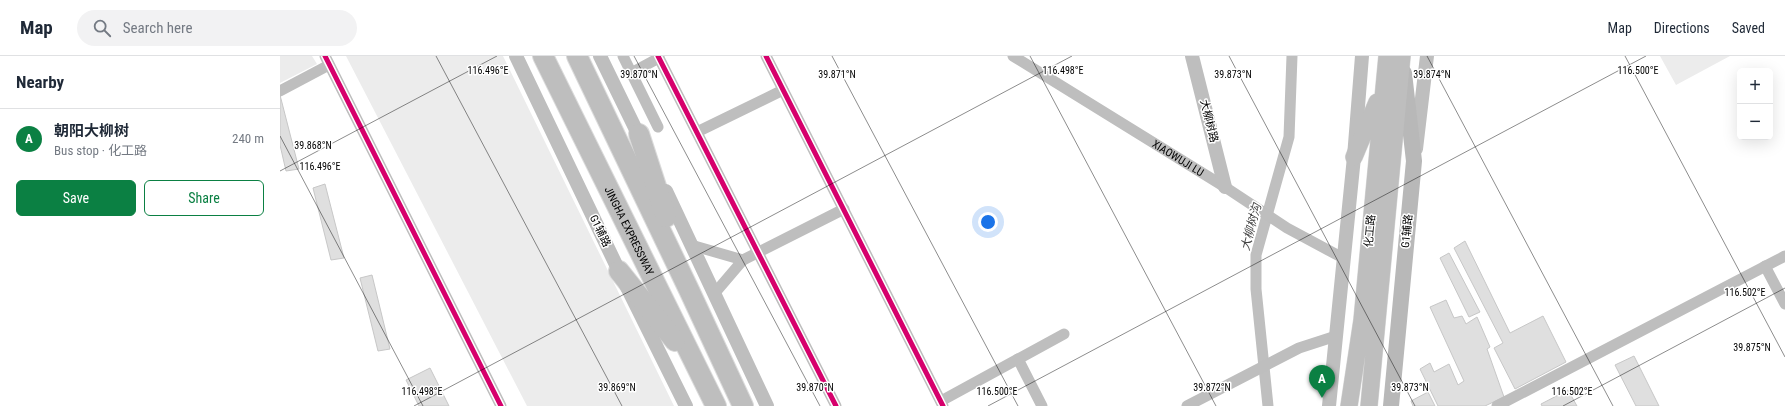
<!DOCTYPE html>
<html lang="en">
<head>
<meta charset="utf-8">
<style>
  :root { --surface:#fff; --page:#f2f2f3; --text:#1f2937; --muted:#747a83; --line:#e0e1e3; --accent:#0b8043 }
  body { margin:0; font-family:"Roboto Condensed","Noto Sans SC",sans-serif; background:var(--page); color:var(--text) }
  .controls { position:absolute; right:12px; top:12px; display:grid; overflow:hidden; border-radius:6px; box-shadow:0 4px 16px #0002 }
  .controls button { width:36px; height:36px; display:grid; place-items:center; padding:0; border:0; border-bottom:1px solid var(--line); background:var(--surface); color:var(--text); font:20px sans-serif }
  .you { position:absolute; left:708px; top:166px; width:14px; height:14px; margin:-10px; border:3px solid #fff; border-radius:50%; background:#1a73e8; box-shadow:0 0 0 6px #1a73e833 }
  .badge { display:grid; place-items:center; width:26px; height:26px; border-radius:50%; background:var(--accent); color:#fff; font-size:13px; font-weight:700 }
  .pin { position:absolute; translate:-50% -33px; filter:drop-shadow(0 1px 2px #0008) }
  .pin::after { content:''; position:absolute; top:21px; width:14px; height:12px; background:inherit; clip-path:polygon(0 0,100% 0,50% 100%) }
  .list { margin:0; padding:0; list-style:none }
  h2 { display:flex; justify-content:space-between; align-items:center; height:52px; margin:0; padding:0 16px; font-size:17px }
  h2 small { font-size:13px; font-weight:400; color:var(--muted) }
  .list li { display:grid; grid-template-columns:26px 1fr auto; gap:12px; align-items:center; box-sizing:border-box; height:60px; padding:0 16px; border-top:1px solid var(--line) }
  .list b { display:block; font-size:15px; white-space:nowrap }
  .list p { margin:0; font-size:13px; white-space:nowrap; color:var(--muted) }
  .list em { font-size:13px; font-style:normal; color:var(--muted) }
  .actions { display:flex; gap:8px; padding:12px 16px }
  .actions a { flex:1; padding:9px 0; border:1px solid var(--accent); border-radius:6px; text-align:center; font-size:14px; color:var(--accent) }
  .actions .main { background:var(--accent); color:#fff }
  .icon { flex:none; width:22px; height:22px; fill:none; stroke:currentColor; stroke-width:2; stroke-linecap:round; stroke-linejoin:round }
  .map { position:relative; flex:none; width:1505px; height:350px; overflow:hidden }
  header { display:flex; align-items:center; gap:24px; box-sizing:border-box; height:56px; padding:0 20px; background:var(--surface); border-bottom:1px solid var(--line) }
  header strong { font-size:19px }
  nav { display:flex; gap:22px; margin-inline-start:auto; font-size:14px }
  .search { width:280px; height:36px; background:var(--page); display:flex; align-items:center; gap:10px; box-sizing:border-box; padding:0 14px; border-radius:22px; color:var(--muted); font-size:15px }
  main { display:flex }
  aside { flex:1; background:var(--surface) }
  .map>svg:first-child { display:block }
  .green { fill:#ececec }
  .lines { fill:none; stroke-linecap:round; stroke-linejoin:round }
  .canal { stroke:#bfbfbf; stroke-width:11 }
  .building { fill:#dfdfdf; stroke:#c7c7c7 }
  .primary-casing { stroke:#dbdbdb; stroke-width:18 }
  .motorway-casing { stroke:#dbdbdb; stroke-width:22 }
  .minor { stroke:#bebebe; stroke-width:11 }
  .tertiary { stroke:#bebebe; stroke-width:14 }
  .secondary { stroke:#b8b8b8; stroke-width:16 }
  .primary { stroke:#bebebe; stroke-width:17 }
  .motorway { stroke:#bebebe; stroke-width:20 }
  .cycleway-casing { stroke:#fff; stroke-width:8 }
  .cycleway { stroke:#d6006c; stroke-width:5 }
  .ticks { fill:none; stroke:#000; stroke-width:1; stroke-opacity:0.45 }
  .labels { text-anchor:middle; dominant-baseline:central; stroke-width:3; stroke-linejoin:round; paint-order:stroke }
  .street-label { font-size:11px; fill:#000; stroke:#fff }
  .water-label { font-size:12px; font-style:italic; fill:#444; stroke:#fff }
  .ticks-label { font-size:10px; text-anchor:middle; fill:#000; stroke:#fff; stroke-width:3; stroke-linejoin:round; paint-order:stroke }
</style>
</head>
<body>
<header>
<strong>Map</strong>
<div class="search"><svg class="icon" aria-label="search" viewBox="0 0 24 24"><circle cx="10" cy="10" r="6"/><path d="M15 15l6 6"/></svg>Search here</div>
<nav><a>Map</a><a>Directions</a><a>Saved</a></nav>
</header>
<main>
<aside>
<h2>Nearby<small></small></h2>
<ul class="list">
<li><span class="badge">A</span><div><b>朝阳大柳树</b><p>Bus stop · 化工路</p></div><em>240 m</em></li>
</ul>
<div class="actions"><a class="main">Save</a><a>Share</a></div>
</aside>
<div class="map">
<svg width="1505" height="350" viewBox="0 0 1505 350">
  <rect width="100%" height="100%" fill="#fff"/>
  <path class="green" d="M 0,0 L 32,0 L 37,8 L 0,27 Z
    M 66,0 L 223,0 L 394,350 L 247,350 Z
    M 1380,0 L 1450,0 L 1396,29 Z"/>
  <g class="lines">
    <path class="canal" d="M 988,350 L 976,233 L 976,199 L 1009,81 L 1012,0"/>
  </g>
  <path class="building" d="M 0,39 L 19,113 L 6,115 L 0,89 Z
    M 45,128 L 64,202 L 51,204 L 33,132 Z
    M 1185,185 L 1230,277 L 1263,260 L 1286,306 L 1235,333 L 1214,292 L 1223,287 L 1174,192 Z
    M 1169,197 L 1200,256 L 1189,261 L 1160,202 Z
    M 92,219 L 110,293 L 98,295 L 80,222 Z
    M 1166,244 L 1174,262 L 1182,260 L 1186,268 L 1197,261 L 1210,291 L 1207,293 L 1224,341 L 1205,350 L 1158,350 L 1140,313 L 1150,307 L 1154,316 L 1169,308 L 1178,329 L 1184,325 L 1150,251 Z
    M 1354,300 L 1379,350 L 1356,350 L 1335,309 Z
    M 150,312 L 169,350 L 139,350 L 126,324 Z
    M 1288,334 L 1297,350 L 1262,350 L 1261,348 Z
    M 1148,336 L 1155,350 L 1133,350 L 1131,345 Z"/>
  <g class="lines">
    <g class="primary-casing">
      <path id="primary" d="M 1074,101 L 1097,46
        M 1069,350 L 1082,264 L 1107,0
        M 1089,350 L 1122,0"/>
    </g>
    <g class="motorway-casing">
      <g id="motorway">
        <path id="s2" d="M 263,0 L 436,350"/>
        <path d="M 297,0 L 409,234 L 463,350"/>
        <path d="M 359,78 L 386,161"/>
        <path d="M 339,215 L 395,285"/>
      </g>
    </g>
    <g class="minor">
      <path d="M 45,0 L 221,350"/>
      <path d="M 343,0 L 378,71"/>
      <path d="M 378,0 L 556,350"/>
      <path d="M 486,0 L 663,350"/>
      <path id="s1" d="M 733,0 L 945,131 L 1007,172 L 1063,202"/>
      <path d="M 351,17 L 379,2"/>
      <path d="M 0,35 L 49,9"/>
      <path d="M 417,76 L 503,34"/>
      <path d="M 411,189 L 463,204"/>
      <path d="M 1485,210 L 1505,248"/>
      <path d="M 434,238 L 463,204 L 564,153"/>
      <path d="M 738,303 L 762,350"/>
      <path d="M 661,345 L 784,278"/>
      <path d="M 907,350 L 1019,292 L 1056,280"/>
      <path d="M 1217,350 L 1505,200"/>
    </g>
    <path class="tertiary" d="M 236,0 L 339,215 L 406,350
      M 320,0 L 362,86
      M 912,0 L 945,131
      M 1136,93 L 1147,0
      M 386,135 L 487,350
      M 1049,350 L 1074,101 L 1082,0"/>
    <path class="secondary" d="M 1111,350 L 1134,105 L 1124,17"/>
    <use href="#primary" class="primary"/>
    <use href="#motorway" class="motorway"/>
    <g class="cycleway-casing">
      <path id="cycleway" d="M 45,0 L 221,350
        M 378,0 L 556,350
        M 486,0 L 663,350"/>
    </g>
    <use href="#cycleway" class="cycleway"/>
  </g>
  <path class="ticks" d="M 156,0 L 342,350M 354,0 L 540,350M 552,0 L 738,350M 750,0 L 936,350M 949,0 L 1135,350M 1147,0 L 1333,350M 1345,0 L 1505,301M 0,80 L 143,350M 0,115 L 217,0M 134,350 L 792,0M 708,350 L 1366,0M 1283,350 L 1505,232"/>
  <g class="labels">
    <g class="street-label">
      <text transform="translate(929 65) rotate(76)">大柳树路</text>
      <text stroke="none"><textPath href="#s1" startOffset="194">XIAOWUJI LU</textPath></text>
      <text transform="translate(320 175) rotate(64)">G1辅路</text>
      <text stroke="none"><textPath href="#s2" startOffset="195">JINGHA EXPRESSWAY</textPath></text>
      <text transform="translate(1090 175) rotate(-85)">化工路</text>
      <text transform="translate(1127 175) rotate(-84)">G1辅路</text>
    </g>
    <g class="water-label">
      <text transform="translate(971 171) rotate(-75)">大柳树沟</text>
    </g>
  </g>
  <g class="ticks-label">
    <text x="208" y="18">116.496°E</text>
    <text x="783" y="18">116.498°E</text>
    <text x="1358" y="18">116.500°E</text>
    <text x="359" y="22">39.870°N</text>
    <text x="557" y="22">39.871°N</text>
    <text x="953" y="22">39.873°N</text>
    <text x="1152" y="22">39.874°N</text>
    <text x="33" y="93">39.868°N</text>
    <text x="40" y="114">116.496°E</text>
    <text x="1465" y="240">116.502°E</text>
    <text x="1472" y="295">39.875°N</text>
    <text x="337" y="335">39.869°N</text>
    <text x="535" y="335">39.870°N</text>
    <text x="932" y="335">39.872°N</text>
    <text x="1130" y="335">39.873°N</text>
    <text x="142" y="339">116.498°E</text>
    <text x="717" y="339">116.500°E</text>
    <text x="1292" y="339">116.502°E</text>
  </g>
</svg>
<div class="controls">
<button>+</button>
<button>−</button>
</div>
<div class="you"></div>
<div class="pin badge" style="left:1042px;top:342px">A</div>
</div>
</main>
</body>
</html>
